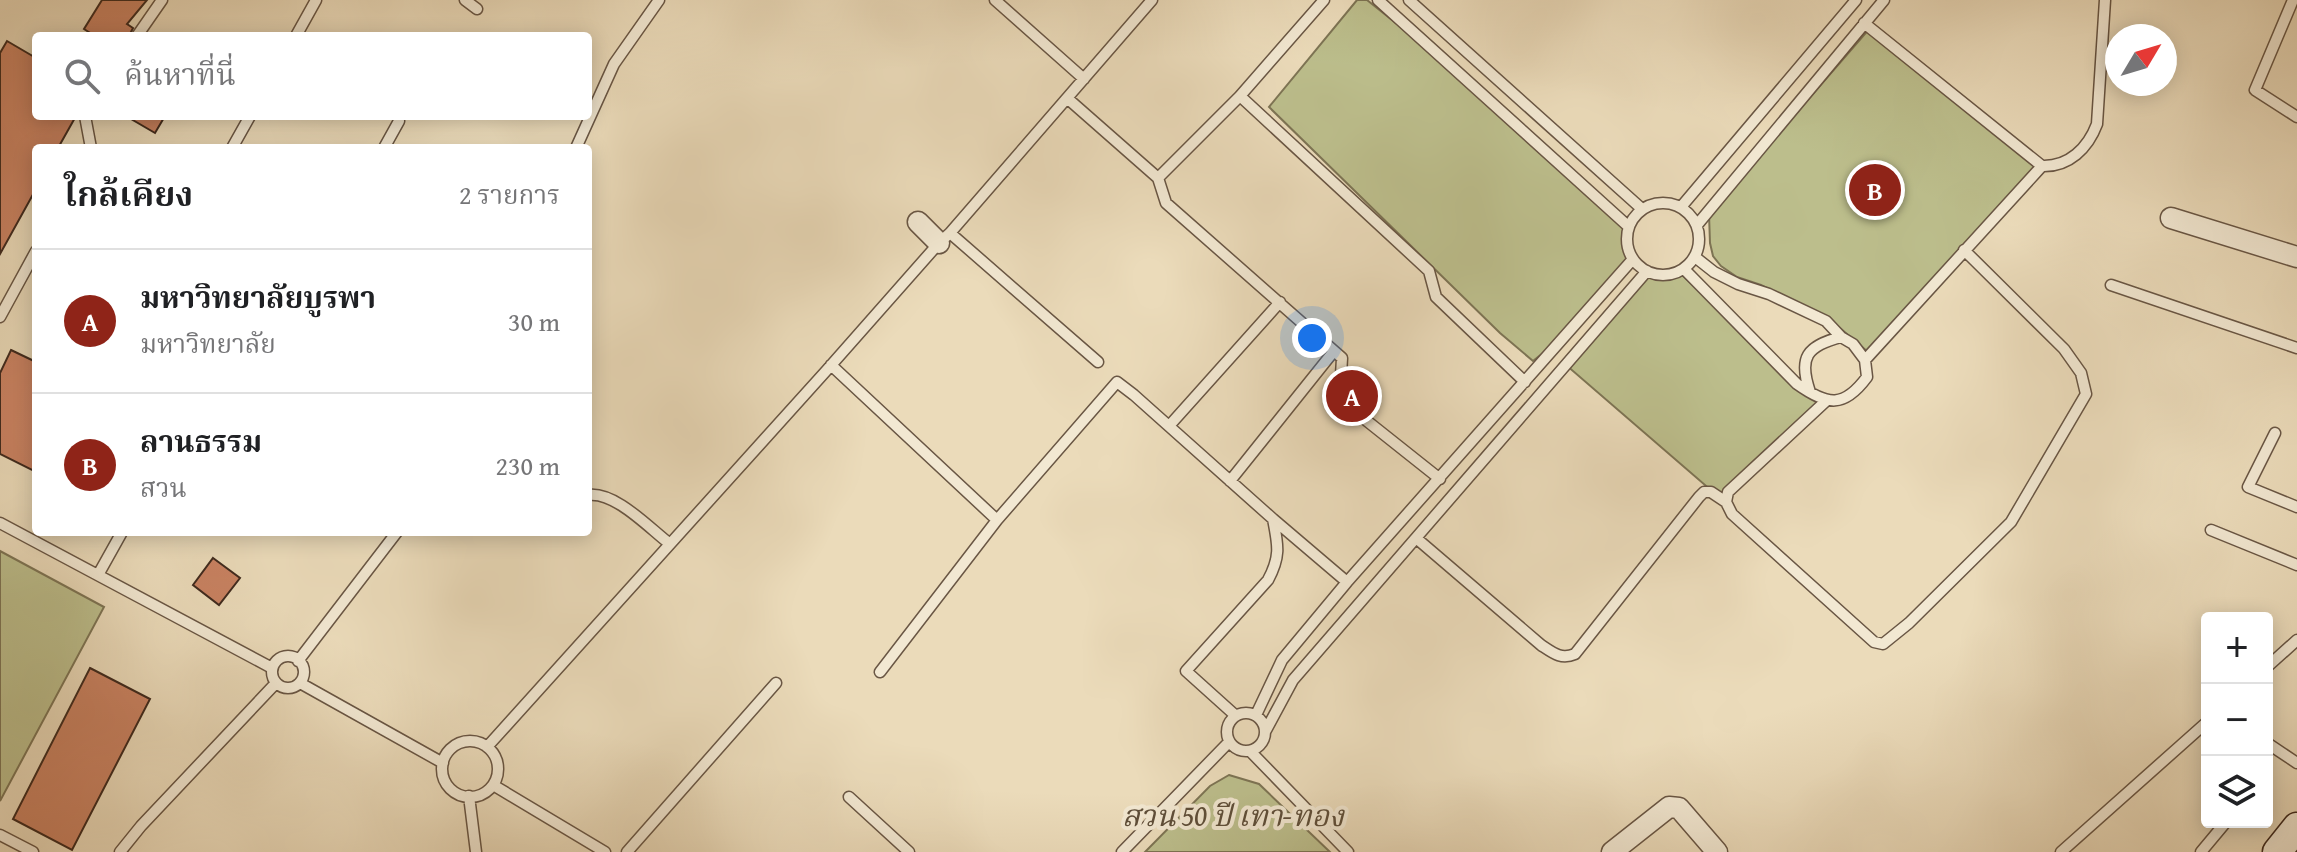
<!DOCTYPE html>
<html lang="th">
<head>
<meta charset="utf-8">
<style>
  :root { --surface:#fff; --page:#f6f6f6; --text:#202124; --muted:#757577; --line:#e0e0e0; --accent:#8f2418 }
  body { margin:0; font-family:"Gentium Book Plus","Noto Serif Thai",serif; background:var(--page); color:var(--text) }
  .controls { position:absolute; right:24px; bottom:24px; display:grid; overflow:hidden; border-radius:8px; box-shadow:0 4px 20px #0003 }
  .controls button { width:72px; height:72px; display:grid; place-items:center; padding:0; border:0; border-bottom:2px solid var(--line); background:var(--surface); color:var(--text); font:40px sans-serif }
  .compass { position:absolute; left:2105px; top:24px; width:72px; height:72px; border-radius:50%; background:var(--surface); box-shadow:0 4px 20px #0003; rotate:52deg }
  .you { position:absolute; left:1312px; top:338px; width:28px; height:28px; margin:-20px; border:6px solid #fff; border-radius:50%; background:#1a73e8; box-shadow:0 0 0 12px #1a73e833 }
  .badge { display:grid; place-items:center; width:52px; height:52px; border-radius:50%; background:var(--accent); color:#fff; font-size:26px; font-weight:700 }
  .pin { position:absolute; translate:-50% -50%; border:4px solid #fff; box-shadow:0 2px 8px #0006 }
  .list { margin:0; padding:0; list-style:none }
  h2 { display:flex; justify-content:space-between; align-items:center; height:104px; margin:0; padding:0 32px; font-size:34px }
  h2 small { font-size:26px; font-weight:400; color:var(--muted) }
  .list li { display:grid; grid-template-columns:52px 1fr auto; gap:24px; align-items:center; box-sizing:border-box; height:144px; padding:0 32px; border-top:2px solid var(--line) }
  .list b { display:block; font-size:30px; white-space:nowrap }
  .list p { margin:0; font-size:26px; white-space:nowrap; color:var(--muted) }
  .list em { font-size:26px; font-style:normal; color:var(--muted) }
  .icon { flex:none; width:44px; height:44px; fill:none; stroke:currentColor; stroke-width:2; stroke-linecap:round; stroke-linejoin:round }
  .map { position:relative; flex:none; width:2297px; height:852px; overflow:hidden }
  .search { position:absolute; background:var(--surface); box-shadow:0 4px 20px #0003; left:32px; top:32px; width:560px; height:88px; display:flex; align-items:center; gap:20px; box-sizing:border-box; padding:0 28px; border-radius:8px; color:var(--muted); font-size:30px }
  .panel { position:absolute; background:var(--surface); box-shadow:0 4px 20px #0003; left:32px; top:144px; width:560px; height:392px; border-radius:8px }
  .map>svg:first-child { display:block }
  .green { fill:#bcbe8c; stroke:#7d7454; stroke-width:2 }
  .building { fill:#c98262; stroke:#3e291d; stroke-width:2 }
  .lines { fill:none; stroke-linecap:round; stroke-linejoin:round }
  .lane-casing { stroke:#695644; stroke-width:13 }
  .street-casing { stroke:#695644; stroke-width:23 }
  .secondary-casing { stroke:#3e291d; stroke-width:31 }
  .lane { stroke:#f2e8d2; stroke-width:10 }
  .street { stroke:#f2e8d2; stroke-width:20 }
  .secondary { stroke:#f2e8d2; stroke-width:28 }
  .labels { text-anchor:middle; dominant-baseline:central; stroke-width:8; stroke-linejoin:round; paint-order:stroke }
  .park-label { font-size:30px; font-style:italic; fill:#5e4e39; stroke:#f2e8d2 }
</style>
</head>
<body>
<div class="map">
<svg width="2297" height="852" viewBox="0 0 2297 852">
  <rect width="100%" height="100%" fill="#ebdbba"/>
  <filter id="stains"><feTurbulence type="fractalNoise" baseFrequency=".0025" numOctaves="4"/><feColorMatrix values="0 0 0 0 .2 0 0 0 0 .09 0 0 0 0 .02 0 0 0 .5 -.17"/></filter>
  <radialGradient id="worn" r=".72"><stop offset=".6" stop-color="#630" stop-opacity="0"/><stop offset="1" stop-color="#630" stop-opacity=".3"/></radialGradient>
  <path class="green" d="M 1357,0 L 1367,0 L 1457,72 L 1629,227 L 1627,266 L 1569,332 L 1533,361 L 1500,333 L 1269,107 Z
    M 1870,28 L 2042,166 L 1868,352 L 1833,322 L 1761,285 L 1737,277 L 1721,266 L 1713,256 L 1710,243 L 1709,214 Z
    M 1665,275 L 1682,275 L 1821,405 L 1720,498 L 1566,365 L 1642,278 Z
    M 0,551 L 104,607 L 0,801 Z
    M 1229,775 L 1259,784 L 1330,852 L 1145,852 L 1210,786 Z"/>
  <path class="building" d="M 102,0 L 147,0 L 127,24 L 133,28 L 129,36 L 95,36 L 84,29 Z
    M 7,41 L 36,58 L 36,116 L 76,116 L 58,148 L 36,148 L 36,189 L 0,254 L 0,53 Z
    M 126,116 L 165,116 L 155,133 Z
    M 11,350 L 36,362 L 36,472 L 0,454 L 0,373 Z
    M 213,558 L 240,578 L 219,605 L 193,585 Z
    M 90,668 L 150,699 L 72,850 L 13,819 Z"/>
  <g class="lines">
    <g class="lane-casing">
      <path id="lane" d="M 465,0 L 477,9
        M 995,0 L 1084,79
        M 1378,0 L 1629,227
        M 1409,0 L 1642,209
        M 2293,0 L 2255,90 L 2297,117
        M 1864,23 L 2042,166 C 2069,167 2088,148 2097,124 L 2105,0
        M 137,36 L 162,0
        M 296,36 L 316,0
        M 1240,96 L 1429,271 L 1436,297 L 1525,382
        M 1067,98 L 1158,178 L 1166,203 L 1342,358 L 1340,393 L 1367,421 L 1440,479
        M 85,116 L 91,148
        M 232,148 L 250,116
        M 384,148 L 399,121
        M 576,148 L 614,64 L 659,0
        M 1158,178 L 1240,96 L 1324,0
        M1627 239a36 36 0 1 1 72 0a36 36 0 1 1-72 0Z
        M 1681,207 L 1856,0
        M 1697,225 L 1884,0
        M 950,233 L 1098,362
        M 1684,269 L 1797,384 C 1828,406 1844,408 1867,377 L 1865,360 L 1853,344 L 1841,337 L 1826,321 L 1769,294 L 1738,284 L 1714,272 L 1695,257
        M 2111,285 L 2297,348
        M 0,317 L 36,251
        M 1865,360 L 2042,166
        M 831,365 L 997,520 L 1117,382 L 1134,395 L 1273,519 C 1278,545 1281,556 1268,580 L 1186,671 L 1236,716
        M 1810,392 C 1798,357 1807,346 1841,337
        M 1826,401 L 1728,492 L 1726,502 L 1732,514 L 1874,642 L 1883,644 L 1909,623 L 2011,522 L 2086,394 L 2081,373 L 2064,349 L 1964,250
        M 1169,426 L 1280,302
        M 2275,433 L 2248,487 L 2297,507
        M 1230,481 L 1334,351
        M 588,495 C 615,491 649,528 670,544
        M 1273,519 L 1347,582
        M 0,523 L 272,668
        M 2211,530 L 2297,565
        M 1416,538 L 1541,645 C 1553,653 1561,660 1575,654 L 1699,497 L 1704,492 L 1711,492 L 1726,502
        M 98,575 L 122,532
        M272 672a16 16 0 1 1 32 0a16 16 0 1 1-32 0Z
        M 298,661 L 397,532
        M 2267,667 L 2297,640
        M 880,672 L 997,520
        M 300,683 L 443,763
        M1227 732a19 19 0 1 1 38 0a19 19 0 1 1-38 0Z
        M 1256,715 L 1282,660 L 1347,582 L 1633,259
        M 1265,732 L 1293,680 L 1647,271
        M442 769a28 28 0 1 1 56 0a28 28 0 1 1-56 0Z
        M 2267,743 L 2297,763
        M 487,747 L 826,371 L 939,243 L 950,233 L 1152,0
        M 1250,751 L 1348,852
        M 493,785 L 605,852
        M 469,796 L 476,852
        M 849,797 L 909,852
        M 0,835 L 33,852
        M 120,852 L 141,826 L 276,683
        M 627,852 L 776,683
        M 1122,852 L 1229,742
        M 2061,852 L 2207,722
        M 2201,852 L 2226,822"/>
    </g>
    <g class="street-casing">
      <path id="street" d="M 2171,218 L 2297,257
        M 918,222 L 939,243
        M 1612,852 L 1669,807 L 1679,808 L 1717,852"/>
    </g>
    <g class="secondary-casing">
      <path id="secondary" d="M 2277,852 L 2297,827"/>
    </g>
    <use href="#lane" class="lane"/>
    <use href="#street" class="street"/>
    <use href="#secondary" class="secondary"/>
  </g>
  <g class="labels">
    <g class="park-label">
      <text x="1233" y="815">สวน 50 ปี เทา-ทอง</text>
    </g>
  </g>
  <rect width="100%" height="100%" filter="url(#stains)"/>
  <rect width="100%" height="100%" fill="url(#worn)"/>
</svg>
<div class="controls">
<button>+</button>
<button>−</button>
<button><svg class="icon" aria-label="layers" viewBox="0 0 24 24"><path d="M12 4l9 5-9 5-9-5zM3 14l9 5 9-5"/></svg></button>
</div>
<svg class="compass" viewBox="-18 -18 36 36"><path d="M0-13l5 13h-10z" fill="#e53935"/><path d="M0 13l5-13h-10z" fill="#757577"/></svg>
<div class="you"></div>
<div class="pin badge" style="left:1352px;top:396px">A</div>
<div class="pin badge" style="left:1875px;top:190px">B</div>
<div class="search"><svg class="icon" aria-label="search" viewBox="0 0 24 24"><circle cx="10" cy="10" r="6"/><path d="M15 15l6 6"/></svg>ค้นหาที่นี่</div>
<section class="panel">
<h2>ใกล้เคียง<small>2 รายการ</small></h2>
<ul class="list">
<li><span class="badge">A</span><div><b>มหาวิทยาลัยบูรพา</b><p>มหาวิทยาลัย</p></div><em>30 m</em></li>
<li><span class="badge">B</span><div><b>ลานธรรม</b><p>สวน</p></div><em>230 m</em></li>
</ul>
</section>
</div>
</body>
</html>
